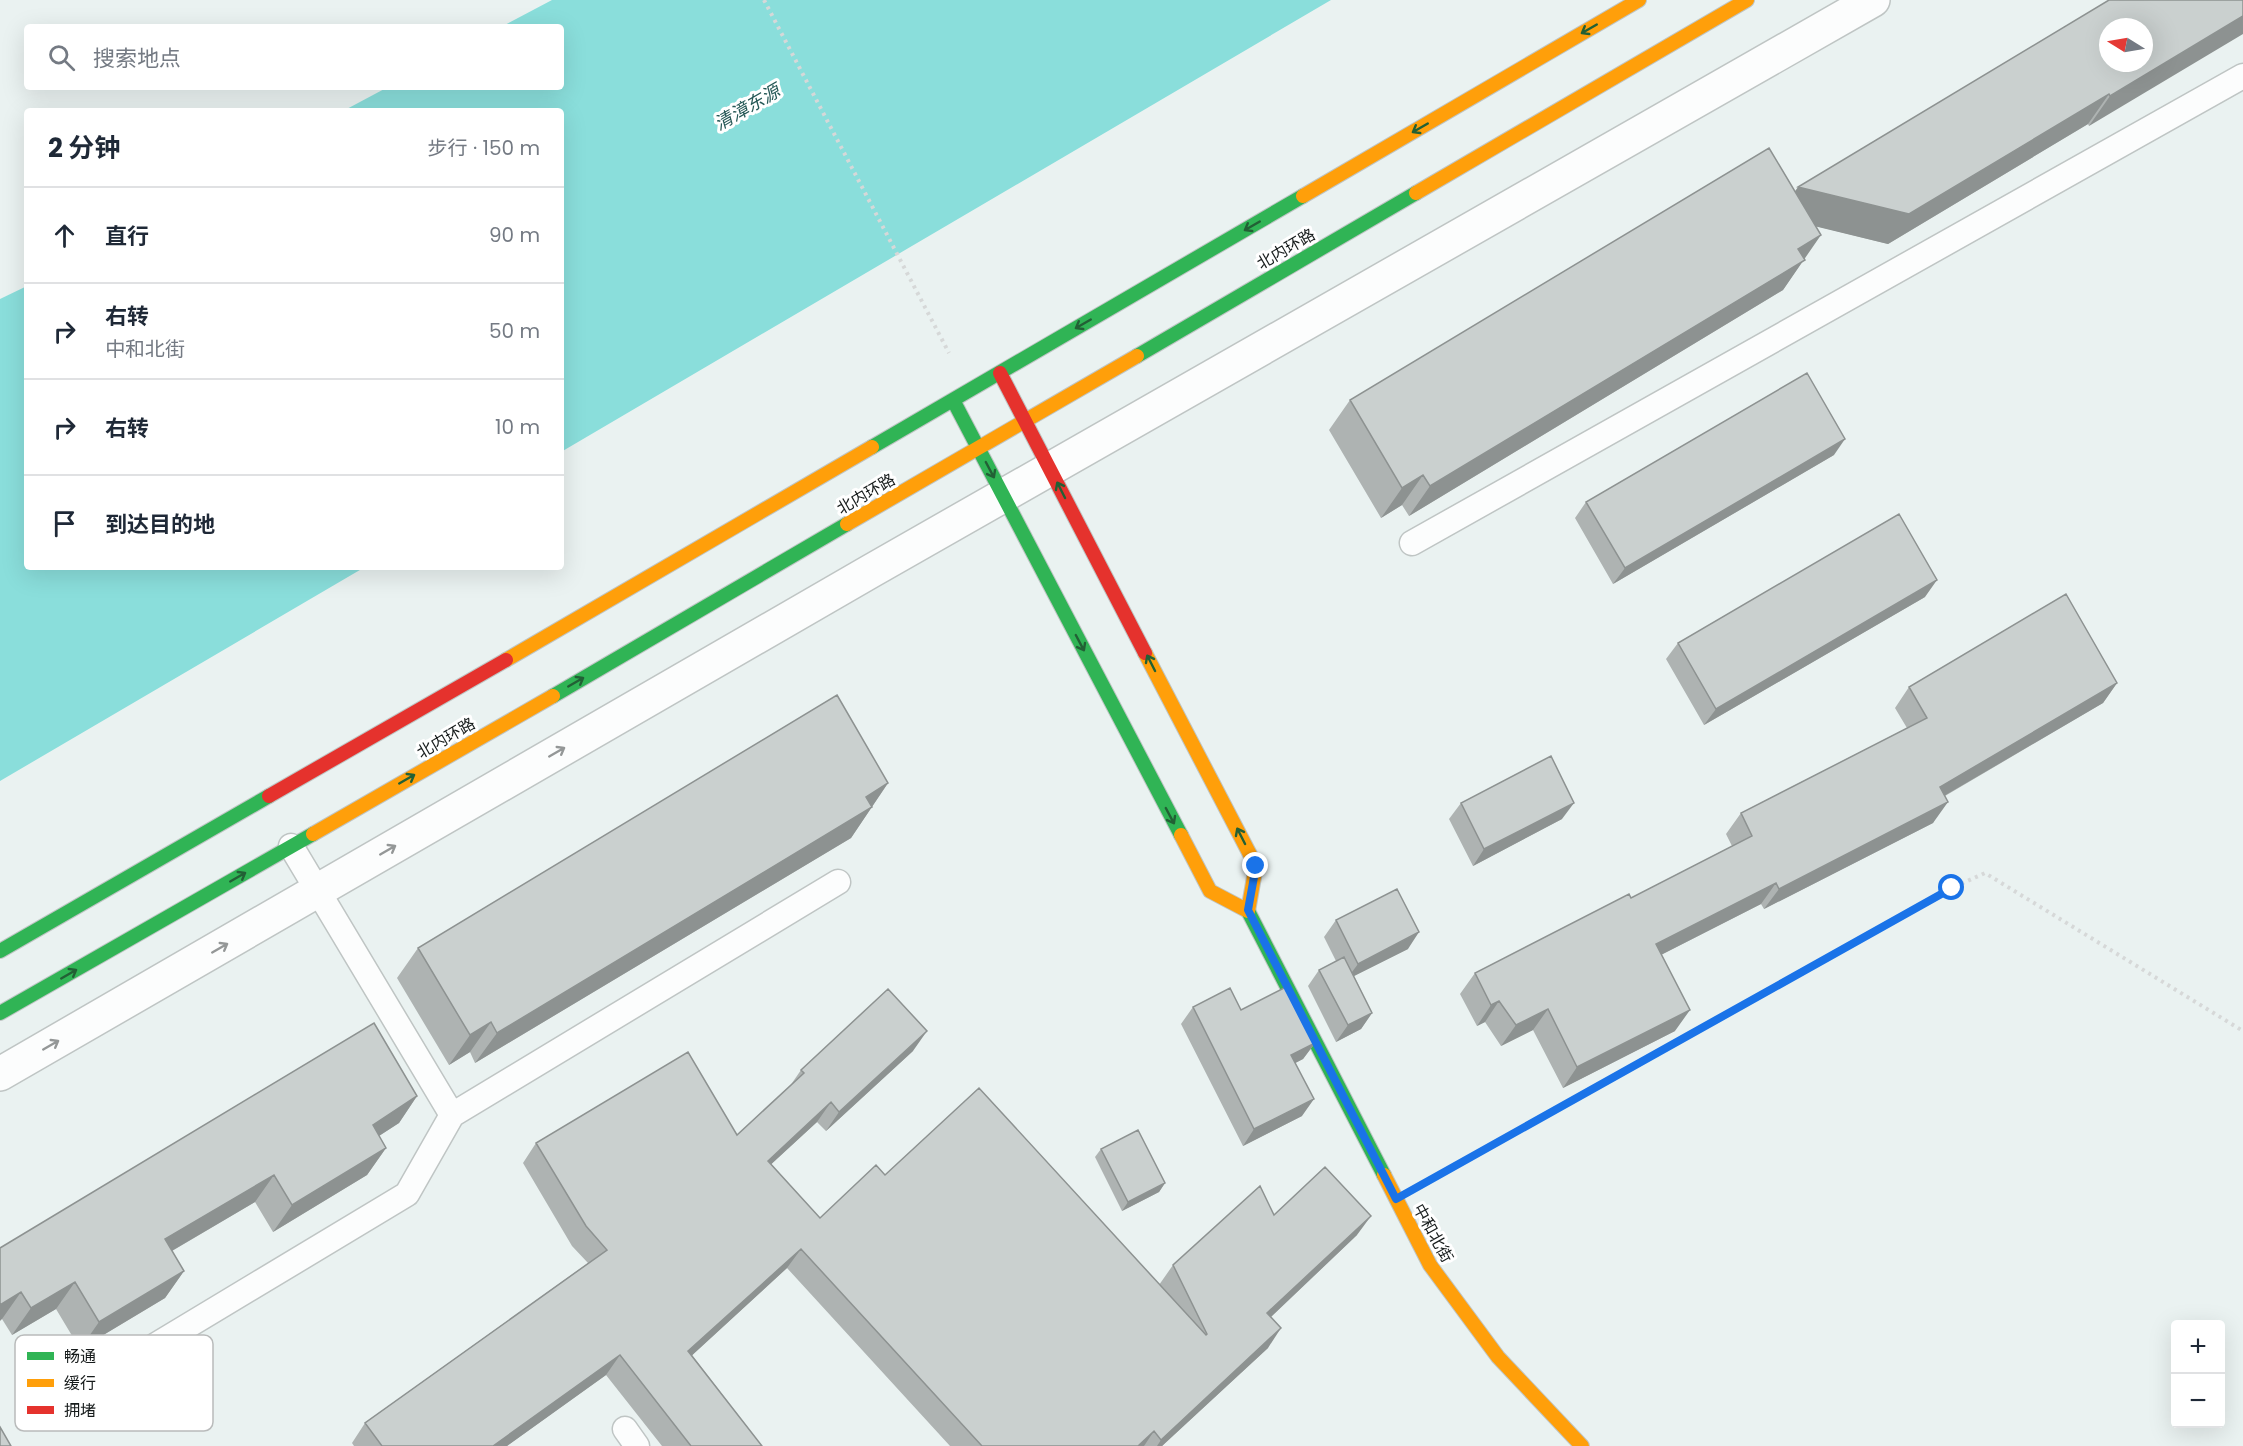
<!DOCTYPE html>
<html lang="zh">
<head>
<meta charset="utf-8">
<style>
  :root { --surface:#fff; --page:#f2f2f3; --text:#1f2937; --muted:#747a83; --line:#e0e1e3 }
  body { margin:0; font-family:Poppins,"Noto Sans SC",sans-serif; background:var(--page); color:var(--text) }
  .controls { position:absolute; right:18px; bottom:18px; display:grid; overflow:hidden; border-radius:6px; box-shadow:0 6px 24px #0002 }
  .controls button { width:54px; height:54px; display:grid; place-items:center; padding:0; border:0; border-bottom:2px solid var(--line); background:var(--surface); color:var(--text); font:30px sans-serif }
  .compass { position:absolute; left:2099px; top:18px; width:54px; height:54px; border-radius:50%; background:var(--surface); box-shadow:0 6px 24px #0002; rotate:281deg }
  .stop { position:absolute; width:18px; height:18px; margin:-14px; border:4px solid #1a73e8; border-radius:50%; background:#fff }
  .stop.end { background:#1a73e8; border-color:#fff; box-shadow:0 2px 6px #0008 }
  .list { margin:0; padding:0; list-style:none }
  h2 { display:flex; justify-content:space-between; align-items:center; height:78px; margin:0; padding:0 24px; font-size:26px }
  h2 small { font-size:20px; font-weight:400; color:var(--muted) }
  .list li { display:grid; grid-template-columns:39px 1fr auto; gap:18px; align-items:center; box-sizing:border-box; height:96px; padding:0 24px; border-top:2px solid var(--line) }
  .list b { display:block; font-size:22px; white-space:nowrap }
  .list p { margin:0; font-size:20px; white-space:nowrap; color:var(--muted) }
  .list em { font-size:20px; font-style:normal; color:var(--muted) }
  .icon { flex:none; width:33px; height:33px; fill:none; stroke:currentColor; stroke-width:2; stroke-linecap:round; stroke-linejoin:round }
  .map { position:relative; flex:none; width:2243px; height:1446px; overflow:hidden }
  .search { position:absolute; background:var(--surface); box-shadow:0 6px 24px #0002; left:24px; top:24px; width:540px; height:66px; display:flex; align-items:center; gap:15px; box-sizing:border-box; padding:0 21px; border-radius:6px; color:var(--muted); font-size:22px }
  .panel { position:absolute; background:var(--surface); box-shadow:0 6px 24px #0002; left:24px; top:108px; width:540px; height:462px; border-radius:6px }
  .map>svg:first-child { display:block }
  .water { fill:#8adedb }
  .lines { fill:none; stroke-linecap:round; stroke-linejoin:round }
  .lane-casing { stroke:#bfc5c4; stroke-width:27 }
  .street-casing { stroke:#bfc5c4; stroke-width:36 }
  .fast-casing { stroke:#bfc5c4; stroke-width:16 }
  .slow-casing { stroke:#bfc5c4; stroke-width:16 }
  .jam-casing { stroke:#bfc5c4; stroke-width:16 }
  .path { stroke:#d6d8d8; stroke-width:4; stroke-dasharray:3 4.5; stroke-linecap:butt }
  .lane { stroke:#fcfdfd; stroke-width:24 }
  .street { stroke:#fcfdfd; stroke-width:33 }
  .fast { stroke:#30b455; stroke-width:14 }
  .slow { stroke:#ff9f0a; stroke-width:14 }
  .jam { stroke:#e5322d; stroke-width:14 }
  .wall { fill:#aeb3b2 }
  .shaded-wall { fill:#8d9291 }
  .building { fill:#cad0cf; stroke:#8d9291; stroke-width:1.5; fill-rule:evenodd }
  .oneway { stroke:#226035 }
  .oneway2 { stroke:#949797 }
  .route { stroke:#1a73e8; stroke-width:8 }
  .labels { text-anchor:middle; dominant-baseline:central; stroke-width:6; stroke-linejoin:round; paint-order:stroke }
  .street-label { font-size:16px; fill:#161b1b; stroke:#fff }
  .water-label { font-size:18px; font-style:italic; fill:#255856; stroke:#fff }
  .key { fill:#fff; stroke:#b9bbbb; stroke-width:1.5 }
  .key-label { font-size:16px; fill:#161b1b }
</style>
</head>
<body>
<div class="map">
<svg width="2243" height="1446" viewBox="0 0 2243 1446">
  <rect width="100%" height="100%" fill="#eaf2f1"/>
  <path class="water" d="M 552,0 L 1331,0 L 561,452 L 561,111 L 343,111 L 388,87 L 561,87 L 561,27 L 501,27 Z
    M 27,286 L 27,567 L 365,567 L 0,781 L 0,299 Z"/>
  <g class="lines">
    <g class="lane-casing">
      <path id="lane" d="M 1412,543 L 2243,76
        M 291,846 L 452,1115
        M 63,1401 L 407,1194 L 452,1115 L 838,882
        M 625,1429 L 637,1446"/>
    </g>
    <g class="street-casing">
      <path id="street" d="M 0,1074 L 871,571 L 1873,0"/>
    </g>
    <g class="fast-casing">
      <path id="fast" d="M 1137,356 L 1416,193
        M 953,400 L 1181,835
        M 872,447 L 1303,196
        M 553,696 L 847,524
        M 1248,911 L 1384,1175
        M 0,951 L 269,796
        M 0,1013 L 313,834"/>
    </g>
    <g class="slow-casing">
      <path id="slow" d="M 1416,193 L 1747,0
        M 1303,196 L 1639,0
        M 847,524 L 1137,356
        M 1145,653 L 1256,866 L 1248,911
        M 506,660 L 872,447
        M 313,834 L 553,696
        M 1181,835 L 1210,891 L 1248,911
        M 1384,1175 L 1430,1265 L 1498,1357 L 1582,1446"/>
    </g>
    <g class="jam-casing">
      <path id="jam" d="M 1000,373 L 1145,653
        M 269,796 L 506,660"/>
    </g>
    <path class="path" d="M 764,0 L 949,353
      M 1431,1180 L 1952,888 L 1985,873 L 2243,1031"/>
    <use href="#lane" class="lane"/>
    <use href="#street" class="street"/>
    <use href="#fast" class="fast"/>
    <use href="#slow" class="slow"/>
    <use href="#jam" class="jam"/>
  </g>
  <path class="wall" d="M 2243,0 L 2089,126 L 2088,124 L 1888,244 L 1816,226 L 1804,259 L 1783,290 L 1409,516 L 1402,505 L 1381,518 L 1329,430 L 1350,400 L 1795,192 Z
    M 1834,455 L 1613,584 L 1575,518 L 1586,502 Z
    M 1925,597 L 1704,725 L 1666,659 L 1678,643 Z
    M 2117,683 L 2103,703 L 1945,796 L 1933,823 L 1764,909 L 1761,904 L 1661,955 L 1675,1031 L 1563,1088 L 1533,1030 L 1501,1046 L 1485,1022 L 1477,1026 L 1460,994 L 1475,973 L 1631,898 L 1732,846 L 1726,834 L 1741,813 L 1907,728 L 1895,708 L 1909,687 Z
    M 888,783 L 851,838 L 475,1063 L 470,1052 L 449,1065 L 397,978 L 418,948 Z
    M 1461,803 L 1562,819 L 1473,866 L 1449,819 Z
    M 1336,920 L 1408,949 L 1354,976 L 1372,1013 L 1361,1029 L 1336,1042 L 1308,986 L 1319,970 L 1336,961 L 1324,937 Z
    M 1193,1007 L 1241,1010 L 1315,1043 L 1303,1059 L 1295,1063 L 1302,1116 L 1243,1146 L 1181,1024 Z
    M 913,1051 L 826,1131 L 817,1122 L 771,1164 L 820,1218 L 885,1175 L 1159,1285 L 1173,1265 L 1274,1215 L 1357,1235 L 1271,1317 L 1268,1348 L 1162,1446 L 950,1446 L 787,1268 L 692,1355 L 762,1446 L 662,1446 L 606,1375 L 507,1446 L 354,1446 L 352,1443 L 365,1423 L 588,1263 L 572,1246 L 523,1163 L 536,1143 L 737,1135 L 790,1086 L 801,1070 Z
    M 417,1096 L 399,1123 L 379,1136 L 386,1148 L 367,1175 L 273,1232 L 255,1202 L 172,1251 L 184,1271 L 165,1298 L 80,1349 L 56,1309 L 12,1335 L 2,1319 L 0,1248 Z
    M 1101,1149 L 1165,1183 L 1159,1192 L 1122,1211 L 1095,1157 Z"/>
  <path class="shaded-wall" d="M 2243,16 L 2243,34 L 2089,126 L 2110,96 Z
    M 2109,94 L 2088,124 L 1888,244 L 1777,217 L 1798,187 Z
    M 1821,235 L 1783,290 L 1409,516 L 1430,486 L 1798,249 Z
    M 1845,439 L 1834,455 L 1613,584 L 1625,568 Z
    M 1423,475 L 1402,505 L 1381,518 L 1402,488 Z
    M 1937,580 L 1925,597 L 1704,725 L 1716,709 Z
    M 2117,683 L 2103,703 L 1925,807 L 1940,787 Z
    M 888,783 L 851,838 L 475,1063 L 497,1033 L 866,797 Z
    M 1948,802 L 1933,823 L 1764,909 L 1779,889 Z
    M 1574,803 L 1562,819 L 1473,866 L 1484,849 Z
    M 1776,883 L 1761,904 L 1641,965 L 1656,944 Z
    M 1419,932 L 1408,949 L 1346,980 L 1358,964 Z
    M 1499,1001 L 1485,1022 L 1477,1026 L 1491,1005 Z
    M 1548,1009 L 1533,1030 L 1501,1046 L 1516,1025 Z
    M 1690,1010 L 1675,1031 L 1563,1088 L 1577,1067 Z
    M 1372,1013 L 1361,1029 L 1336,1042 L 1348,1025 Z
    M 491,1022 L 470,1052 L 449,1065 L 470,1035 Z
    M 927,1031 L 913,1051 L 826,1131 L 839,1112 Z
    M 1315,1043 L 1303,1059 L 1280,1071 L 1291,1055 Z
    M 417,1096 L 399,1123 L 354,1152 L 373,1125 Z
    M 1314,1099 L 1302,1116 L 1243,1146 L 1254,1129 Z
    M 831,1102 L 817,1122 L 754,1180 L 768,1161 Z
    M 386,1148 L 367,1175 L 273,1232 L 292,1205 Z
    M 274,1175 L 255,1202 L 146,1266 L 165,1239 Z
    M 1165,1183 L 1159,1192 L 1122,1211 L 1128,1202 Z
    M 1371,1216 L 1357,1235 L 1254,1333 L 1267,1313 Z
    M 801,1249 L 787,1268 L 675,1371 L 688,1351 Z
    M 184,1271 L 165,1298 L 80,1349 L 99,1322 Z
    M 75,1282 L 56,1309 L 12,1335 L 31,1308 Z
    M 21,1292 L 2,1319 L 0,1321 L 0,1305 Z
    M 1281,1328 L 1268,1348 L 1162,1446 L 1157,1446 L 1161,1440 Z
    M 620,1355 L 606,1375 L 507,1446 L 493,1446 Z
    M 1154,1431 L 1144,1446 L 1138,1446 Z"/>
  <path class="building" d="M 2109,0 L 2243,0 L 2243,16 L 2110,96 L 2109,94 L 1909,214 L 1798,187 ZM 2108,27 L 2144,27 L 2144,63 L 2108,63 Z
    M 1769,148 L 1821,235 L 1798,249 L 1805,260 L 1430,486 L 1423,475 L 1402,488 L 1350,400 Z
    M 1807,373 L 1845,439 L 1625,568 L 1586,502 Z
    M 1899,514 L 1937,580 L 1716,709 L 1678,643 Z
    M 2066,594 L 2117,683 L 1940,787 L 1948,802 L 1779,889 L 1776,883 L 1656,944 L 1690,1010 L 1577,1067 L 1548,1009 L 1516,1025 L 1499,1001 L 1491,1005 L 1475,973 L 1629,894 L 1631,898 L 1752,836 L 1741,813 L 1927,718 L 1909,687 Z
    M 837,695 L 888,783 L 866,797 L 872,807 L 497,1033 L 491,1022 L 470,1035 L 418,948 Z
    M 1551,756 L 1574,803 L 1484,849 L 1461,803 Z
    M 1397,889 L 1419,932 L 1358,964 L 1336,920 Z
    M 1344,957 L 1372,1013 L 1348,1025 L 1319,970 Z
    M 1286,987 L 1315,1043 L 1291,1055 L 1314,1099 L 1254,1129 L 1193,1007 L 1230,988 L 1241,1010 Z
    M 888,989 L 927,1031 L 839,1112 L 831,1102 L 768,1161 L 820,1218 L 876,1165 L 885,1175 L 979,1088 L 1206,1335 L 1207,1334 L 1173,1265 L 1260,1186 L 1274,1215 L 1325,1167 L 1371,1216 L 1267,1313 L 1281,1328 L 1161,1440 L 1154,1431 L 1138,1446 L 982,1446 L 801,1249 L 688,1351 L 762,1446 L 691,1446 L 620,1355 L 493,1446 L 382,1446 L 365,1423 L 607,1250 L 586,1226 L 536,1143 L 688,1052 L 737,1135 L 804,1073 L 801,1070 Z
    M 374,1023 L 417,1096 L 373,1125 L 386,1148 L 292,1205 L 274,1175 L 165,1239 L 184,1271 L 99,1322 L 75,1282 L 31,1308 L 21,1292 L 0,1305 L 0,1248 Z
    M 1138,1130 L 1165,1183 L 1128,1202 L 1101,1149 Z
    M 0,1427 L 11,1446 L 0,1446 Z"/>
  <defs><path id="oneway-shaft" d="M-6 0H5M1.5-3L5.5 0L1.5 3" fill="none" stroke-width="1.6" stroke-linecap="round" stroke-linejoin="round" transform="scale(1.5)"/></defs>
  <g class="oneway">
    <use href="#oneway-shaft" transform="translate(1589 29) rotate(150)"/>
    <use href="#oneway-shaft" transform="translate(1420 128) rotate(150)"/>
    <use href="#oneway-shaft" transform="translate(1252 226) rotate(150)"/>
    <use href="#oneway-shaft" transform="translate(1083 324) rotate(150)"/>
    <use href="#oneway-shaft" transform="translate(990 470) rotate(62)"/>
    <use href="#oneway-shaft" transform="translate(1061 490) rotate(-117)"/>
    <use href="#oneway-shaft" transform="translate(1080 643) rotate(62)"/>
    <use href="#oneway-shaft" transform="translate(1151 663) rotate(-117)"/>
    <use href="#oneway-shaft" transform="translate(576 682) rotate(-30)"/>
    <use href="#oneway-shaft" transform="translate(407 779) rotate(-30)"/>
    <use href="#oneway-shaft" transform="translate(1170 816) rotate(62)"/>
    <use href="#oneway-shaft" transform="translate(1241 836) rotate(-117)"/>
    <use href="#oneway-shaft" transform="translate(238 877) rotate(-30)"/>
    <use href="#oneway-shaft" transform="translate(69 974) rotate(-30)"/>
  </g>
  <g class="oneway2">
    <use href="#oneway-shaft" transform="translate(557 752) rotate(-30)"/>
    <use href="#oneway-shaft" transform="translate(388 850) rotate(-30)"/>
    <use href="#oneway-shaft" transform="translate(220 948) rotate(-30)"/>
    <use href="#oneway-shaft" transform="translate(51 1045) rotate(-30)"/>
  </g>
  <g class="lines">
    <path class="route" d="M 1256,866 L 1248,910 L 1396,1199 L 1952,888"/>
  </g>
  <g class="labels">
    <g class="street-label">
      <text transform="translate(1286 249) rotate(-30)">北内环路</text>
      <text transform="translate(866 494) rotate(-30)">北内环路</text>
      <text transform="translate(446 738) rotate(-30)">北内环路</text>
      <text transform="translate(1433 1233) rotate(61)">中和北街</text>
    </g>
    <g class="water-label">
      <text transform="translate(747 107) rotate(-30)">清漳东源</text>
    </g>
  </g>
  <rect x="15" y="1335" width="198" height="96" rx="9" class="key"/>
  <rect x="27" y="1352" width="27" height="8" fill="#30b455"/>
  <rect x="27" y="1379" width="27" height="8" fill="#ff9f0a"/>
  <rect x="27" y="1406" width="27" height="8" fill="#e5322d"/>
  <g class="key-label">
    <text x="64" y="1362">畅通</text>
    <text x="64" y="1389">缓行</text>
    <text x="64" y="1416">拥堵</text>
  </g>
</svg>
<div class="controls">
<button>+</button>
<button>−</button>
</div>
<svg class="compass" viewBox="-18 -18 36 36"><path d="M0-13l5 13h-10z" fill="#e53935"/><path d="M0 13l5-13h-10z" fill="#747a83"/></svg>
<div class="stop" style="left:1952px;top:888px"></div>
<div class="stop end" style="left:1256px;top:866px"></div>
<div class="search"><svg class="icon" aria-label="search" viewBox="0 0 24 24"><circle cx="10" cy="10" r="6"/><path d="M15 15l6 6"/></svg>搜索地点</div>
<section class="panel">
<h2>2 分钟<small>步行 · 150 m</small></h2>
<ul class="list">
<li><svg class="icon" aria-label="ahead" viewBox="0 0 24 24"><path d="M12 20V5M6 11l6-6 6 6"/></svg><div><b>直行</b></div><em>90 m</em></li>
<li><svg class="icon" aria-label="right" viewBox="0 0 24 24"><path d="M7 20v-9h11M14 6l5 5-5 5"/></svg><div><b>右转</b><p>中和北街</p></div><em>50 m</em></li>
<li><svg class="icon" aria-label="right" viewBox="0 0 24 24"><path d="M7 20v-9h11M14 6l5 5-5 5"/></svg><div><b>右转</b></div><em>10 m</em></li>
<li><svg class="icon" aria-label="arrive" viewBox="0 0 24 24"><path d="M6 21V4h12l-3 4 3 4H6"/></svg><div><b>到达目的地</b></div></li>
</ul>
</section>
</div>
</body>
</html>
